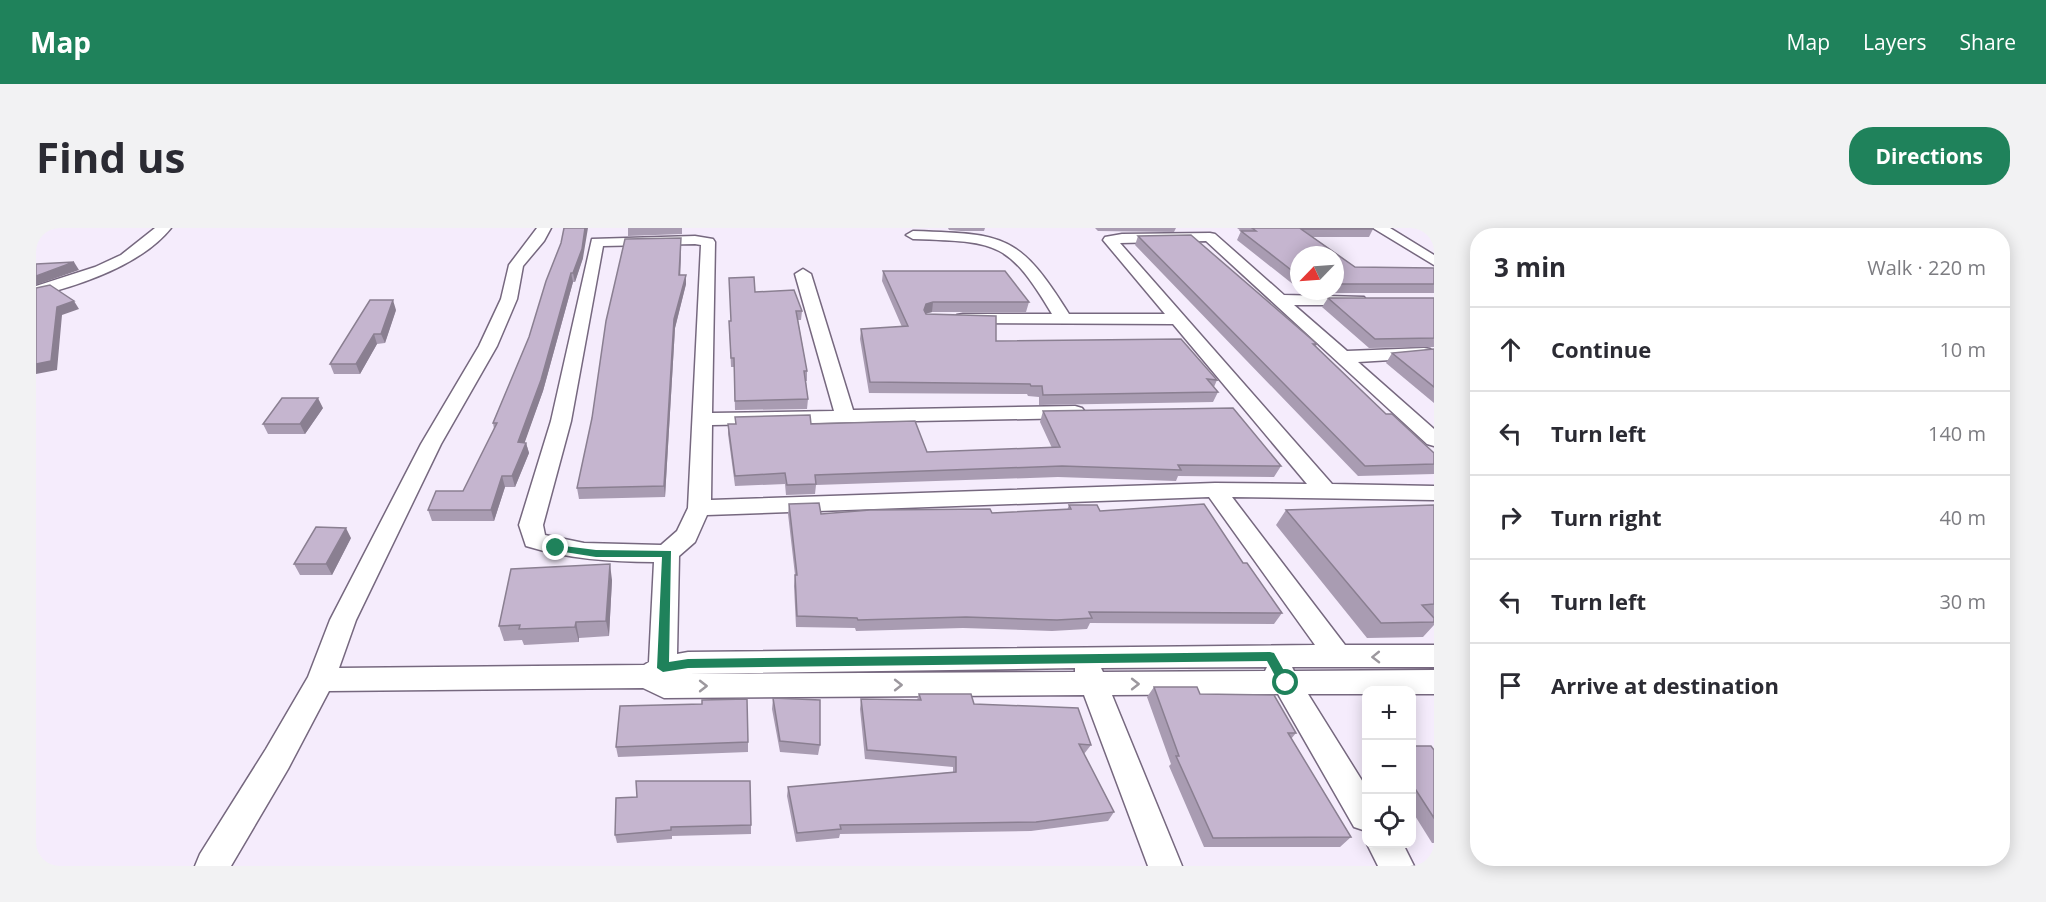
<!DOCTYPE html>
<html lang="en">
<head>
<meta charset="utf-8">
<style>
  :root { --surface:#fff; --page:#f2f2f3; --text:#2b2b33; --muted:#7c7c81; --line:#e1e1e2; --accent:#1f825b }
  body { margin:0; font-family:"Open Sans",sans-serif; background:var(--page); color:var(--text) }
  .controls { position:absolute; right:18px; bottom:18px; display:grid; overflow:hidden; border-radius:12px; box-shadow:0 3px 15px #0003 }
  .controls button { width:54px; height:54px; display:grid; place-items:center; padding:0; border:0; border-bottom:2px solid var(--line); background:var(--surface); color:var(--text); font:30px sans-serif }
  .compass { position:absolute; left:1254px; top:18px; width:54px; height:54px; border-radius:50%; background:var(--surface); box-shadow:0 3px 15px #0003; rotate:245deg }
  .stop { position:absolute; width:18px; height:18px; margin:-14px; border:4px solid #1f825b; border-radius:50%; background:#fff }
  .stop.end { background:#1f825b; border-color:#fff; box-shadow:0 2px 6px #0008 }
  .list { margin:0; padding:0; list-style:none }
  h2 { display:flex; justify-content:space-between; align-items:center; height:78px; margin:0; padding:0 24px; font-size:26px }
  h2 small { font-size:20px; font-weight:400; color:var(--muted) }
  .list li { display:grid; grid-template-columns:39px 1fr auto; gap:18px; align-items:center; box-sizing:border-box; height:84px; padding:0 24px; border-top:2px solid var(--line) }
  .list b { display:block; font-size:22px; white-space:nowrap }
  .list em { font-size:20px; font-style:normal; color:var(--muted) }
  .icon { flex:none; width:33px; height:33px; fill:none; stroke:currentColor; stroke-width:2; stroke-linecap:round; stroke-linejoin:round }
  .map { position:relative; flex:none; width:1398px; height:638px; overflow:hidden; border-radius:24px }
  header { display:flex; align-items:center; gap:36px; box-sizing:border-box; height:84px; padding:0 30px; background:var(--accent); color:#fff }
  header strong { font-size:28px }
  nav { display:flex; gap:33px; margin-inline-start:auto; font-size:21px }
  .intro { display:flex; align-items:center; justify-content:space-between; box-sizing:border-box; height:144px; padding:0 36px }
  h1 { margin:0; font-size:42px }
  .button { padding:15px 27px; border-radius:24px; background:var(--accent); color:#fff; font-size:21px; font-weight:700 }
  main { display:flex; gap:36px; padding:0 36px }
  aside { flex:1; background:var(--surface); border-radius:24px; box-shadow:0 3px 15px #0003 }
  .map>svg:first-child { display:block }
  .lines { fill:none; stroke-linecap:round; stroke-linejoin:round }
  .minor-casing { stroke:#76687f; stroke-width:3 }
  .minor { fill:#fff; fill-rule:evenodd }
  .wall { fill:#a99cb2 }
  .shaded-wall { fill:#8a7f91 }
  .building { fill:#c5b5cf; stroke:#8a7f91; stroke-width:1.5 }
  .oneway { stroke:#9c989e }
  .route { fill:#1f825b }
</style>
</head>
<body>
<header>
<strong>Map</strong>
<nav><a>Map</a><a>Layers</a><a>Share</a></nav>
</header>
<div class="intro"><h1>Find us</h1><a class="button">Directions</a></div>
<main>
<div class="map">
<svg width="1398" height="638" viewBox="0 0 1398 638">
  <rect width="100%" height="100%" fill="#f5ecfc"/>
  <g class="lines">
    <g class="minor-casing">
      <path id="minor" d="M 119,0 L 135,0 C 105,37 45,57 0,68 L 0,58 L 59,39 L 85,27 Z
        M 501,0 L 515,0 L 508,13 L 487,38 L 481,71 L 461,118 L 405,216 L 320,392 L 303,440 L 608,437 L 613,434 L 618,334 C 574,334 533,331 490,318 L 483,297 L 515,193 L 556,11 L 659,8 L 677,11 L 679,14 L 676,185 L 798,183 L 759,46 L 767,41 L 775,46 L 817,182 L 1039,178 L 1046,180 L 1049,184 L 1046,188 L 1039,190 L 676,197 L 675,272 L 1179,255 L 1271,256 L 1137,96 L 921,95 L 919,91 L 921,87 L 927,86 L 1016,86 C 972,12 960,14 877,11 L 870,7 L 877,3 C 969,6 983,6 1033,86 L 1129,86 L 1067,12 L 1069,9 L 1086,6 L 1174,5 L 1179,6 L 1248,67 L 1328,69 L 1330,72 L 1328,75 L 1322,77 L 1258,77 L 1311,123 L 1388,120 L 1394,121 L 1397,125 L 1394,129 L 1388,130 L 1322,134 L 1398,201 L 1398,218 L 1391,216 L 1170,13 L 1084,15 L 1296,256 L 1398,258 L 1398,272 L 1196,269 L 1309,417 L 1398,417 L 1398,439 L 1256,439 L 1258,443 L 1398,442 L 1398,466 L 1376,466 L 1376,463 L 1330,463 L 1330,466 L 1272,466 L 1330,559 L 1330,603 L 1318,599 L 1242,466 L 1076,467 L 1146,638 L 1112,638 L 1048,467 L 628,470 L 607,460 L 293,463 L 252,541 L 195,638 L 159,638 L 164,626 L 230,521 L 272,449 L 294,392 L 385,216 L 443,118 L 465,71 L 473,37 ZM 659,16 L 665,17 L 652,280 L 641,303 L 625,317 L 548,315 L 509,307 L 507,297 L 535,193 L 567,18 ZM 1173,269 L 1279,417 L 652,424 L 641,426 L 643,328 L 659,314 L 671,287 ZM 1231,439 L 1229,443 L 1067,444 L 1065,440 ZM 1039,440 L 1039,444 L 652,446 Z
        M 1337,0 L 1354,0 L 1398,27 L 1398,37 Z
        M 1331,616 L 1367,616 L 1378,638 L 1342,638 Z"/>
    </g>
    <use href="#minor" class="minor"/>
  </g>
  <path class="wall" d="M 592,0 L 646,0 L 646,6 L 592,8 Z
    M 912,0 L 949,0 L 948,3 L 925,3 L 913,2 Z
    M 1059,0 L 1140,0 L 1138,4 L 1062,3 Z
    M 1201,0 L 1337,0 L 1337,1 L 1333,9 L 1277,9 L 1319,39 L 1398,40 L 1398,65 L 1268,65 L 1266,63 L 1299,63 L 1299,27 L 1263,27 L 1263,61 L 1201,12 L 1205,3 Z
    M 1102,8 L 1281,116 L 1280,118 L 1350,186 L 1398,225 L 1398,246 L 1322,248 L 1099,17 Z
    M 525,15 L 547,30 L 539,54 L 537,54 L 507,163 L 488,215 L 490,215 L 493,225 L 479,259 L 469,259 L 458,293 L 396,293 L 392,282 L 427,263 L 458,201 L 457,195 L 493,109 Z
    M 645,19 L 644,47 L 650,56 L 639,100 L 629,269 L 543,271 L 541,260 Z
    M 847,43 L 993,74 L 990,84 L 896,84 L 889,86 L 960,113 L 1181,152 L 1178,159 L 1182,164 L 1177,174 L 1003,177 L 1003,169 L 992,168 L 991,166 L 833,165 L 824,111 L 825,101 L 866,99 L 846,53 Z
    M 719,64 L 766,83 L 765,92 L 762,92 L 771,143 L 771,153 L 770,153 L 772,171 L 771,181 L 699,182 L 698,139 L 695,139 L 693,93 L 694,93 Z
    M 1292,70 L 1398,70 L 1398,119 L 1333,120 L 1286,79 Z
    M 360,82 L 349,115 L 341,116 L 324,146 L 298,146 L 294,136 Z
    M 1398,121 L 1398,175 L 1350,135 L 1356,125 Z
    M 287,180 L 269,206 L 232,206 L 227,196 Z
    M 1007,183 L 1245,238 L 1238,249 L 1142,248 L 1140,253 L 1022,249 L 780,257 L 779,266 L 750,267 L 749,256 L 699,258 L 692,206 L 692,196 L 775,196 L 891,224 L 1016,220 L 1004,194 Z
    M 753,276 L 785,286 L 956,285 L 1031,282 L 1033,277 L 1064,283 L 1207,335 L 1246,385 L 1238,396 L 1054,395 L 1051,401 L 1016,403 L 927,400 L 820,403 L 819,400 L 760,399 L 758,358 L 759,347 L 752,286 Z
    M 1398,277 L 1398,397 L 1387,409 L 1331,410 L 1240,297 L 1250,282 Z
    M 315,310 L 296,347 L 264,347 L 258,336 Z
    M 576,352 L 573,408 L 543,410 L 543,414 L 488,417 L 486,412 L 468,413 L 463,398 Z
    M 1118,459 L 1164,466 L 1260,505 L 1255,511 L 1315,609 L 1304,619 L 1168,619 L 1133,538 L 1135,536 L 1111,469 Z
    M 883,466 L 938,476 L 1055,517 L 1048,526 L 1078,584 L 1072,593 L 995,603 L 804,606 L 803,610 L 760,614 L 751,568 L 752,559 L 917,544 L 917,539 L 829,531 L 824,481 L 825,471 L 881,472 Z
    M 737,470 L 784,517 L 782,527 L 744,524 L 736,481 Z
    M 666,476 L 712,514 L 712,524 L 582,529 L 580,519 Z
    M 1376,518 L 1398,522 L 1398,615 L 1396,615 L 1376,583 Z
    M 580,570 L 715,597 L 715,606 L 636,608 L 636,611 L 581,615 L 579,607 Z"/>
  <path class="shaded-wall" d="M 549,0 L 552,0 L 547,30 L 539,54 L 537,45 Z
    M 645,10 L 645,19 L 644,56 L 643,47 Z
    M 38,34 L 43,42 L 0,57 L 0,48 Z
    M 535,45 L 537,54 L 507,163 L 485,225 L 482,214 Z
    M 650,47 L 650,56 L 639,100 L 629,269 L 628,258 L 638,91 Z
    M 357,72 L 360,82 L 349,115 L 345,106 Z
    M 38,73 L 43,81 L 26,87 L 21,142 L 0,146 L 0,136 L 21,79 Z
    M 897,74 L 896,84 L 888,86 L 888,82 L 890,76 Z
    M 338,106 L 341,116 L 324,146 L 320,136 Z
    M 282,170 L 287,180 L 269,206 L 264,196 Z
    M 490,215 L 493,225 L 479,259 L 476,248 Z
    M 466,248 L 469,259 L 458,293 L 455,282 Z
    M 310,300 L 315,310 L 296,347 L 290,336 Z
    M 574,336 L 576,352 L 573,408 L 570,393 Z
    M 540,394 L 543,410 L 543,414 L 539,399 Z"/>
  <path class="building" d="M 528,0 L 549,0 L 546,21 L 537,45 L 535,45 L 505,152 L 482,214 L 490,215 L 476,248 L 466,248 L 455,282 L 392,282 L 400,263 L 427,263 L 461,195 L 457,195 L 493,109 L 510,53 L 525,15 Z
    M 1216,0 L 1337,0 L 1337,1 L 1265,1 L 1319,39 L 1398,40 L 1398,56 L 1299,56 L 1299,27 L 1263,27 L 1263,48 L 1205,3 L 1220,3 Z
    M 1155,7 L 1281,116 L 1277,116 L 1350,186 L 1356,186 L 1398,225 L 1398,236 L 1329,238 L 1102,8 Z
    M 645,10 L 643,47 L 650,47 L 638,91 L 628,258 L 541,260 L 556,190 L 570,93 L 589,11 Z
    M 38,34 L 0,48 L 0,36 Z
    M 847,43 L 969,43 L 993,74 L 897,74 L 890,76 L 888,82 L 890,86 L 960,88 L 960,113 L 1145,111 L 1181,152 L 1171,151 L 1182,164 L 1007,167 L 1006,158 L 995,158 L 994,156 L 834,154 L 825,101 L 872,98 Z
    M 718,49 L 719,64 L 758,62 L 766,83 L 760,83 L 771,143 L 768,143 L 772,171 L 699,173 L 698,130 L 695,130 L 693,93 L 695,93 L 693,50 Z
    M 14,57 L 38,73 L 21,79 L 15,133 L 0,136 L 0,60 Z
    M 1292,70 L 1398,70 L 1398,110 L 1339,111 Z
    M 334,72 L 357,72 L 345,106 L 338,106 L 320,136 L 294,136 Z
    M 1398,121 L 1398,159 L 1356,125 Z
    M 246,170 L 282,170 L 264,196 L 227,196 Z
    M 1197,180 L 1245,238 L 1142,237 L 1145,242 L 1026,238 L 779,247 L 780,256 L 751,257 L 749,245 L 699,248 L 692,196 L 700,196 L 699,189 L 774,187 L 775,196 L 879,193 L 891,224 L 1024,219 L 1007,183 Z
    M 783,275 L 785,286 L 834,282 L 954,281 L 956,285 L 1035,281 L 1033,277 L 1061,277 L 1064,283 L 1168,276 L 1207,335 L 1211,335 L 1246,385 L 1053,384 L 1056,390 L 1021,392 L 930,389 L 822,392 L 821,390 L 761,388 L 759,347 L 761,347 L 753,276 Z
    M 1398,277 L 1398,376 L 1386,377 L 1398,390 L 1398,394 L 1345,395 L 1250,282 Z
    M 280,299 L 310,300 L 290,336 L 258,336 Z
    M 574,336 L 570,393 L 540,394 L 539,399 L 483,401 L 484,397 L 463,398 L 475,341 Z
    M 1118,459 L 1161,459 L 1164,466 L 1238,467 L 1260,505 L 1252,505 L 1315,609 L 1177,610 L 1140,528 L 1143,528 Z
    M 883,466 L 935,466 L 938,476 L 1042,480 L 1055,517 L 1043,516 L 1078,584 L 1000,594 L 804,597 L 805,601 L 761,605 L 752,559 L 920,544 L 920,529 L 831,522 L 825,471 L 885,472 Z
    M 737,470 L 784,472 L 784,517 L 744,513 Z
    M 711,471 L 712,514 L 580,519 L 584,478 L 666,476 L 666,472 Z
    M 1376,518 L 1395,518 L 1398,522 L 1398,590 L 1376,556 Z
    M 600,553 L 714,553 L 715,597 L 635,599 L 635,602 L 579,607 L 580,570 L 601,569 Z"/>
  <defs><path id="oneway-chevron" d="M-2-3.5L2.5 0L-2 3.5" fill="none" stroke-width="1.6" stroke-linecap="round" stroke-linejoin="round" transform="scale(1.5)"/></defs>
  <g class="oneway">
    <use href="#oneway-chevron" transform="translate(1340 429) rotate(179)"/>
    <use href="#oneway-chevron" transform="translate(1099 456)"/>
    <use href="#oneway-chevron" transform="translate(862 457)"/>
    <use href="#oneway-chevron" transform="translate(667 458)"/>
  </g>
  <path class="route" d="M 520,317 L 560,322 L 635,323 L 633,434 L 652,431 L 1234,424 L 1238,425 L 1255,455 L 1250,460 L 1245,459 L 1231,433 L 652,440 L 627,444 L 621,440 L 626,329 L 560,329 L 516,322 L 516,318 Z"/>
</svg>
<div class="controls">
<button>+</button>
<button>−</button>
<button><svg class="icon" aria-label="locate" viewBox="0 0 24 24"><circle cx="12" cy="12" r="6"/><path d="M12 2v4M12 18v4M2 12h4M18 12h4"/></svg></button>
</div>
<svg class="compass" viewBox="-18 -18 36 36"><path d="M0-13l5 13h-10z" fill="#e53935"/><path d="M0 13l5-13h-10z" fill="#7c7c81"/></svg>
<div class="stop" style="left:1250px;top:455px"></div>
<div class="stop end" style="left:520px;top:320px"></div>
</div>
<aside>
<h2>3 min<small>Walk · 220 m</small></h2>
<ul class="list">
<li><svg class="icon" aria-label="ahead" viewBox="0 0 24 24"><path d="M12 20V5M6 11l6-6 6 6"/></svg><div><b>Continue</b></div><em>10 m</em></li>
<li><svg class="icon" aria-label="left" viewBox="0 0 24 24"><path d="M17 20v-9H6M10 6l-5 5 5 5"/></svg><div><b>Turn left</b></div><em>140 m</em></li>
<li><svg class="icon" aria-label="right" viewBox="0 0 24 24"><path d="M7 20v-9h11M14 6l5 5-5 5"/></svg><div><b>Turn right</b></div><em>40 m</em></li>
<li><svg class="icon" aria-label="left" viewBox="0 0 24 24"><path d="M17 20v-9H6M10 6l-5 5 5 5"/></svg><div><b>Turn left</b></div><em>30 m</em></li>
<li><svg class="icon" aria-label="arrive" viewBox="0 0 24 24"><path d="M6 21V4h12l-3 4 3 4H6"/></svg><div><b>Arrive at destination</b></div></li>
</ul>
</aside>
</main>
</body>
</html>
